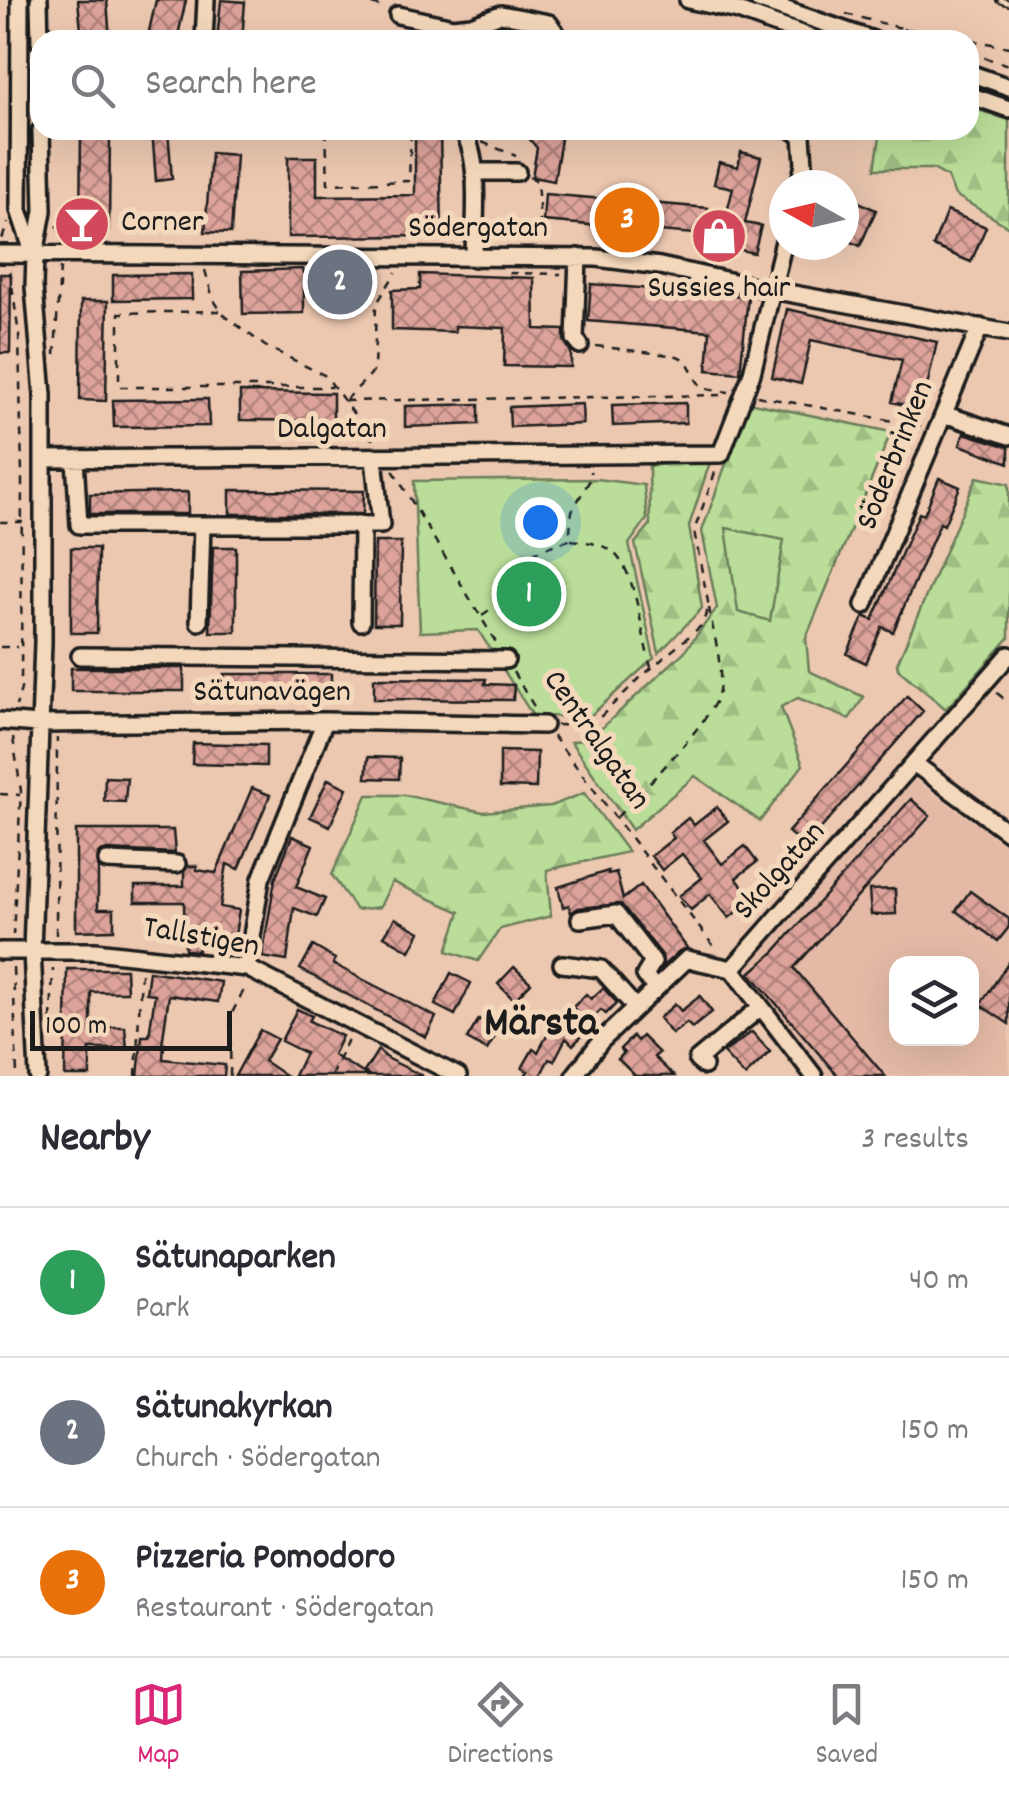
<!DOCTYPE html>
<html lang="en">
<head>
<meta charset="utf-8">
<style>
  :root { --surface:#fff; --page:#f7f7f7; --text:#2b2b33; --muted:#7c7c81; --line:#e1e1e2; --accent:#db2777 }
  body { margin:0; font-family:Dekko,sans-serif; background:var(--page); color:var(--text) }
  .controls { position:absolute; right:30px; bottom:30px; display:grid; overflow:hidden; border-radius:20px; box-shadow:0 10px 40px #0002 }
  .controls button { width:90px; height:90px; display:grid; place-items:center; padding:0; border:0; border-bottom:2px solid var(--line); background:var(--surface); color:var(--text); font:50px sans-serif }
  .compass { position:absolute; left:769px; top:170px; width:90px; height:90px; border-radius:50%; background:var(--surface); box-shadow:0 10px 40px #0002; rotate:278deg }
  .scale { position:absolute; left:30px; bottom:25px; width:202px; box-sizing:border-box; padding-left:10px; border:5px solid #1c1c1c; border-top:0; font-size:28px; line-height:35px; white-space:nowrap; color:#1c1c1c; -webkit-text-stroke:8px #f4d8bb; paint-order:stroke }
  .you { position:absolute; left:540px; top:522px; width:35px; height:35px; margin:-25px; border:8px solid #fff; border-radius:50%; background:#1a73e8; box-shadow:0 0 0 15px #1a73e833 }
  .badge { display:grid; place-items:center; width:65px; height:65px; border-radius:50%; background:var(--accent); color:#fff; font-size:32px; font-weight:700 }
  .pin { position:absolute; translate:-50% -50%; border:5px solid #fff; box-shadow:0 2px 10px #0006 }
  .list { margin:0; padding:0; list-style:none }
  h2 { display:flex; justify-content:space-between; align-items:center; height:130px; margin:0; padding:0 40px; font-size:42px }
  h2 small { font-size:32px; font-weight:400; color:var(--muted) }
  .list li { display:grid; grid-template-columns:65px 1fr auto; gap:30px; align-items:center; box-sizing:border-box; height:150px; padding:0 40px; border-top:2px solid var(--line) }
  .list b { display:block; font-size:38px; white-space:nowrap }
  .list p { margin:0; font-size:32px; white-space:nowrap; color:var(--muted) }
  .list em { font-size:32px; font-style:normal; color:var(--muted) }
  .icon { flex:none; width:55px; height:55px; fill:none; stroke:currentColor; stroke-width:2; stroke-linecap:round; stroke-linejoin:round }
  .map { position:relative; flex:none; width:1009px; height:1076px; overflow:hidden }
  .search { position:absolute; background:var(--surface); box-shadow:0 10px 40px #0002; left:30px; right:30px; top:30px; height:110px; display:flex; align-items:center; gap:25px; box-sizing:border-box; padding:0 35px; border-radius:30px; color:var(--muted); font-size:38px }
  .sheet { height:580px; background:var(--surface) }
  nav { display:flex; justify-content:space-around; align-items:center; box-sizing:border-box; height:140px; border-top:2px solid var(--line); background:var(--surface); font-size:28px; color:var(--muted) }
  nav a { display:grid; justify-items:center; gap:5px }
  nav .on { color:var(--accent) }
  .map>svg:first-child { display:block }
  .built { fill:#e4baa7; fill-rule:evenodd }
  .forest { fill:url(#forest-firs); stroke:#6b7d5a; stroke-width:2.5 }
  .park { fill:#bade99; stroke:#6b7d5a; stroke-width:2.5 }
  .building { fill:url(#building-cross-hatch); stroke:#1c1c1c; stroke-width:2.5 }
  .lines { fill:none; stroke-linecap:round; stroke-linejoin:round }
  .minor-casing { stroke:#1c1c1c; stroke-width:22 }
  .path { stroke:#1c1c1c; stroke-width:2.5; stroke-dasharray:8 8; stroke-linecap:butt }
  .minor { stroke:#f4d8bb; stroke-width:15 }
  .rail-casing { stroke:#1c1c1c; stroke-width:8 }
  .rail { stroke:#f4d8bb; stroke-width:4; stroke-dasharray:11; stroke-linecap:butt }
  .labels { text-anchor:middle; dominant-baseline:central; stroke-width:10; stroke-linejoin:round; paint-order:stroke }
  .poi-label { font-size:32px; fill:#1c1c1c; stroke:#f4d8bb; text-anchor:start }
  .street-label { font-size:32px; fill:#1c1c1c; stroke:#f4d8bb }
  .district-label { font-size:42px; font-weight:bold; fill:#1c1c1c; stroke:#f4d8bb }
</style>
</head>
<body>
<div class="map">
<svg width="1009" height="1076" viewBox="0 0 1009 1076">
  <defs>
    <pattern id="forest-firs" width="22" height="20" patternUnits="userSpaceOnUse" patternTransform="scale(2.5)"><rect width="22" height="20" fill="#bade99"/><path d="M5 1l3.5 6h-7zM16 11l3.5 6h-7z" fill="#9fbe83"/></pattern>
    <pattern id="building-cross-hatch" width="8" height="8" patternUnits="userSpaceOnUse" patternTransform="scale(2.5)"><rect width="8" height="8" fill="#dda39a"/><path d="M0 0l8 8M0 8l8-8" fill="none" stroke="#b2847d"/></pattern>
  </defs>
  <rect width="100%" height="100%" fill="#edc8b1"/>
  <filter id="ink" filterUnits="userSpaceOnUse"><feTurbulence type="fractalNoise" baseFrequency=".01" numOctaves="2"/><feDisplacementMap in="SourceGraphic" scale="20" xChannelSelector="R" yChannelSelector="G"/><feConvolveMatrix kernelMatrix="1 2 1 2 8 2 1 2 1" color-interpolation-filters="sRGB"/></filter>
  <g filter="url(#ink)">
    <path class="built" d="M 913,778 L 1009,848 L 1009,1076 L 827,1076 L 744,972 ZM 896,964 L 972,964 L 972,1038 L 896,1038 Z"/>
    <path class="forest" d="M 969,107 L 1009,120 L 1009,227 L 955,195 L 947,177 L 933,169 L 875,169 L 881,130 L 969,130 Z
      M 748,402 L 891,432 L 806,638 L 809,671 L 864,697 L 849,719 L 798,698 L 781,707 L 803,765 L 760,821 L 695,776 L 632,830 L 571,742 L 592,737 L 684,652 L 717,608 L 702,531 Z
      M 711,459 L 689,526 L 702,608 L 659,653 L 635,543 L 650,525 L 649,466 Z
      M 977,477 L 1009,484 L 1009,638 L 946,709 L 898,669 L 897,664 Z
      M 584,793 L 628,852 L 547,870 L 551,916 L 500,929 L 478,961 L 447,951 L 460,912 L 392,882 L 380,907 L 356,910 L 332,875 L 367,795 L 404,795 L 483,812 L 551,806 Z"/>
    <path class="park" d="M 597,479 L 644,485 L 647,519 L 629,544 L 654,658 L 589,717 L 533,716 L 478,630 L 420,632 L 414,481 Z
      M 726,528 L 784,540 L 770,621 L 738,612 Z"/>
    <path class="building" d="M 78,0 L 107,0 L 110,40 L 82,40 Z
      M 156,0 L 186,0 L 177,40 L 147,40 Z
      M 221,0 L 245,2 L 242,40 L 217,40 Z
      M 81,130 L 110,130 L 109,231 L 80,230 Z
      M 152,130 L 168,130 L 172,179 L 156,181 Z
      M 415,130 L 440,130 L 442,236 L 288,237 L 288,157 L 317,157 L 317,196 L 415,195 Z
      M 522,130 L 554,130 L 561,139 L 554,181 L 532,177 L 537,148 Z
      M 741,152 L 761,157 L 745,223 L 761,226 L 754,253 L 719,245 L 733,188 L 714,184 L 719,162 L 738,167 Z
      M 211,153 L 236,155 L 231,233 L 205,232 Z
      M 545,194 L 708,208 L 705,235 L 543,221 Z
      M 844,195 L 876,210 L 860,246 L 844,238 Z
      M 947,211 L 986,227 L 971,262 L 933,246 Z
      M 361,268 L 361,295 L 304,289 L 304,313 L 243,314 L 242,271 L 303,269 L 304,273 L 344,273 L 344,269 Z
      M 0,274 L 11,274 L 10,353 L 0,353 Z
      M 192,274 L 192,299 L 113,300 L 113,275 Z
      M 420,274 L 534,278 L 535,329 L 564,330 L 564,340 L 571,352 L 571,367 L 504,366 L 505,328 L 455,326 L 455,332 L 392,330 L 392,290 L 420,289 Z
      M 591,284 L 748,297 L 740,373 L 707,370 L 710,331 L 588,321 Z
      M 81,301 L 108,301 L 106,401 L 80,400 Z
      M 787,309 L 937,342 L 922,409 L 892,402 L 902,360 L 811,340 L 801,384 L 772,377 Z
      M 240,392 L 333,393 L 333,421 L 240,420 Z
      M 208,399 L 209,426 L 114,427 L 113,400 Z
      M 686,403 L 686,423 L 613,426 L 612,405 Z
      M 479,404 L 479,424 L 405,427 L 405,406 Z
      M 582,404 L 583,424 L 510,427 L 509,407 Z
      M 964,433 L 1009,447 L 1009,463 L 960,445 Z
      M 939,478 L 960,487 L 944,525 L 940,523 L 893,632 L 882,627 L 866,663 L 847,654 L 864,616 L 873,620 L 919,513 L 924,515 Z
      M 230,490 L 364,491 L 363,514 L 230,514 Z
      M 188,492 L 188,514 L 90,514 L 90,494 Z
      M 375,542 L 401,542 L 400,624 L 374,624 Z
      M 213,547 L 236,547 L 236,632 L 210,632 Z
      M 71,548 L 98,548 L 97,633 L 71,633 Z
      M 71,668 L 184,668 L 184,691 L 71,691 Z
      M 224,674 L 331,674 L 331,697 L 224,697 Z
      M 374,678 L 486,679 L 485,684 L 514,685 L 513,700 L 374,699 Z
      M 907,696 L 923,711 L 805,847 L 788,832 Z
      M 193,743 L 266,745 L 266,766 L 192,764 Z
      M 500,751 L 537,752 L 536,788 L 500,787 Z
      M 368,757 L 400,758 L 399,779 L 366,778 Z
      M 105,777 L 127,778 L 125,802 L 104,801 Z
      M 328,779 L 347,788 L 330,826 L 310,817 Z
      M 252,788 L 270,795 L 239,869 L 227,864 L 220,907 L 239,910 L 233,948 L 197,943 L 198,951 L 185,950 L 184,902 L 135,902 L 135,886 L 184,886 L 184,872 L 188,866 L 197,866 L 197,870 L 216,873 Z
      M 911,799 L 930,816 L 794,968 L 885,1076 L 838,1076 L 750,973 L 774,952 Z
      M 717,807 L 728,821 L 704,840 L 722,864 L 745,846 L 757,862 L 736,878 L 753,899 L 729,918 L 710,894 L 691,910 L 679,896 L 702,878 L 682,854 L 662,870 L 651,856 L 674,838 L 670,833 L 688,818 L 694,825 Z
      M 76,830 L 173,830 L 175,853 L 107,850 L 98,853 L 98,909 L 114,909 L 114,930 L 76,931 Z
      M 292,836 L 313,845 L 296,887 L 325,899 L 317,917 L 294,908 L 287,961 L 262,957 L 275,879 Z
      M 608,871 L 608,874 L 616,872 L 623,899 L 641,885 L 687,948 L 679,951 L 663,966 L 662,955 L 621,904 L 578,908 L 571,913 L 569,905 L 563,907 L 558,887 Z
      M 895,889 L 896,914 L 871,915 L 869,890 Z
      M 970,891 L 1009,919 L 1009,927 L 998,941 L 956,911 Z
      M 395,918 L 420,932 L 410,951 L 384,936 Z
      M 313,946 L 335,959 L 333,964 L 436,1017 L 426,1037 L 300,969 Z
      M 1009,962 L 1009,1024 L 980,1005 Z
      M 514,967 L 531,983 L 514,1000 L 498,984 Z
      M 67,969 L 126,969 L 127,992 L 91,992 L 91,1027 L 125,1027 L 127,1049 L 90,1049 L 90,1076 L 65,1076 Z
      M 149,971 L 221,982 L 218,1002 L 169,995 L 162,1045 L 164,1044 L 163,1059 L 225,1065 L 224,1076 L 138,1076 L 142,1036 L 149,1036 L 155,994 L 146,993 Z
      M 451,973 L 471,983 L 455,1015 L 435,1005 Z
      M 603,988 L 617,1003 L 606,1014 L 601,1010 L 584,1026 L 588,1030 L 573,1045 L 566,1038 L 554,1061 L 549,1059 L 540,1076 L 525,1076 L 528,1071 L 522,1068 L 533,1049 L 538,1052 L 549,1032 L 554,1034 L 577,1012 L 573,1007 L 586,994 L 591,999 Z
      M 700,996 L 712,1012 L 692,1028 L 687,1023 L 672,1034 L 659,1018 L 675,1004 L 681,1011 Z
      M 297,1009 L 312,1016 L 309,1021 L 342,1036 L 333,1055 L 368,1076 L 294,1076 L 305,1053 L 281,1041 Z
      M 479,1019 L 499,1030 L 487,1050 L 467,1039 Z
      M 260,1030 L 277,1039 L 264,1061 L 286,1076 L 235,1076 Z
      M 752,1032 L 770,1052 L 745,1076 L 723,1053 Z
      M 633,1036 L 637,1041 L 642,1036 L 659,1053 L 654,1057 L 674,1076 L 635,1076 L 618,1059 L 624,1053 L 620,1049 Z
      M 378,1050 L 388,1059 L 423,1076 L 371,1076 L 364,1072 Z"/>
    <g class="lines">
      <g class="minor-casing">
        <path id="minor" d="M 20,0 L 19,210 L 33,252
          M 39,0 L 40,42
          M 688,0 L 738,11 L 818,40
          M 758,0 L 873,40
          M 398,15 L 453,27 L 471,25 L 501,14 L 549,23 L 561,40
          M 204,40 L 206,0
          M 969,73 L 1009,87
          M 969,95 L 1009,109
          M 462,130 C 482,157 474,224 474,258
          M 793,130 L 802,136 L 804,164 L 799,185
          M 475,172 L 517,172
          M 0,254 L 597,258 L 660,266 L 771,290 L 1009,333
          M 578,257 L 575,339 L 580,345
          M 944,414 L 1009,436
          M 43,459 L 721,454 L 752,373 L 784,241
          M 75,459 L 79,525 L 381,525 L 374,458
          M 864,605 L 980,327
          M 199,622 L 202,525
          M 361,622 L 362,525
          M 80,656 L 506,660
          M 0,721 L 39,724 L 325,721 L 544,725
          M 915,764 L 1009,833
          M 107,861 L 177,864
          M 580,919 L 616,914 L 653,962 L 645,975 L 655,988
          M 0,951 L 95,951 L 247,968 L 458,1076
          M 562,964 L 601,969 L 635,1007
          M 247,968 L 261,879 L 325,721
          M 732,969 L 1009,655
          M 732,969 L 814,1076
          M 704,1066 L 697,1060 L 761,1007
          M 38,1076 L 32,951 L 43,643 L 43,395 L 34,287 L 35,255 L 43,211 L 41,130
          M 574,1076 L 601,1041 L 687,959 L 732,969"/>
      </g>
      <path class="path" d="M 356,0 L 383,7
        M 846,14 L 897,27 L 1009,47
        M 903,29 L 932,40
        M 396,40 L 397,31
        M 969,53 L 1009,65
        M 326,130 L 328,184 L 409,181 L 411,130
        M 188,134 L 188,130
        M 482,142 L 516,156
        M 529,177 L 537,181 L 541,234
        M 57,225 L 62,241
        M 2,239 L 8,223
        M 205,270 L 213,299 L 224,315 L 265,346 L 326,376 L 375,443
        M 10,271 L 19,335 L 22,474 L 21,689 L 16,706
        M 509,273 L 561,274
        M 220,311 L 119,313 L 119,387 L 332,387
        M 596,346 L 677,356 L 686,360 C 702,388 694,388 729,392
        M 55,355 L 60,268
        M 757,396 L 921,426
        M 346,400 L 374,371 L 376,305 L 396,272
        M 345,401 L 727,395
        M 393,470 L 497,644
        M 0,522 L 23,522
        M 571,540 C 586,542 604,543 615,554 C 638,577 641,636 651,667
        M 482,615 C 509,599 504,577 525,559 C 538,549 554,545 569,540 L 572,511 L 591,478 L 590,471
        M 0,647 L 18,647
        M 513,672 L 535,708
        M 997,693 L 1003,698 L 1009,696
        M 556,725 L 591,726 L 640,678 L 701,626 L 709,607 L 694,531 L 716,470
        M 553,736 L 718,952
        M 13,738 L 21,791 L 13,935
        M 0,794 L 20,795
        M 617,817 C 639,794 711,721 718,695 C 725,668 713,634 709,608
        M 56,935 L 57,738
        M 13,968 L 17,1076
        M 51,1020 L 53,968
        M 136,1076 L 141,973
        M 230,1076 L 231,1015 L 246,986
        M 331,1076 L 349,1037"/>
      <use href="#minor" class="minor"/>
      <g class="rail-casing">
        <path id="rail" d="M 999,0 L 1009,3"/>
      </g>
      <use href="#rail" class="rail"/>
    </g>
  </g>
  <defs>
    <g id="bar-disc" transform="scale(2.875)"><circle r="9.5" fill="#d1495b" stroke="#f4d8bb"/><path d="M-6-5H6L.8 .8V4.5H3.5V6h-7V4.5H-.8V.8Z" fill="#fff"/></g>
    <g id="shop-disc" transform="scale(2.875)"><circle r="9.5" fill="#d1495b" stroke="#f4d8bb"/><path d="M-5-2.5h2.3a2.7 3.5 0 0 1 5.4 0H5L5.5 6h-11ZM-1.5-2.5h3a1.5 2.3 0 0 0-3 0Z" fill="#fff"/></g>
  </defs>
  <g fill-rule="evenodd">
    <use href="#bar-disc" x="82" y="224"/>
    <use href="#shop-disc" x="719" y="236"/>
  </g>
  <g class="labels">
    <g class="poi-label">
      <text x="121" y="224">Corner</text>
      <text x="719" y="290" text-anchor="middle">Sussies hair</text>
    </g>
    <g class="street-label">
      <text x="478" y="230">Södergatan</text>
      <text x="332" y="431">Dalgatan</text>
      <text transform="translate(897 456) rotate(-68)">Söderbrinken</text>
      <text x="272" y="694">Sätunavägen</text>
      <text transform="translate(595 741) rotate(55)">Centralgatan</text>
      <text transform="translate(781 872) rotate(-48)">Skolgatan</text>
      <text transform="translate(201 939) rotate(10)">Tallstigen</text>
    </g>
    <g class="district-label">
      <text x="541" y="1026">Märsta</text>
    </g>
  </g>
</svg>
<div class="controls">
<button><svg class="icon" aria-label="layers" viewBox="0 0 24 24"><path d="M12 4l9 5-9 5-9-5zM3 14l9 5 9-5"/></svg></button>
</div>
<svg class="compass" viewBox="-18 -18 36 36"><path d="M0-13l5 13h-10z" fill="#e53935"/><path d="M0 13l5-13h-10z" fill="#7c7c81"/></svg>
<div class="scale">100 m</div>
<div class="you"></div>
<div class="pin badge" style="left:529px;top:594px;background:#2e9e5b">1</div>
<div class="pin badge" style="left:340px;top:282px;background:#6b7280">2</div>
<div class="pin badge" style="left:627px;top:220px;background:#e8710a">3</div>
<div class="search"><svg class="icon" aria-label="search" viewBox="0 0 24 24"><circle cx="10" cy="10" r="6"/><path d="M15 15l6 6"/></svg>Search here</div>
</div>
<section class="sheet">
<h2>Nearby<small>3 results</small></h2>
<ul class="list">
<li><span class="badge" style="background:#2e9e5b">1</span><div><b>Sätunaparken</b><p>Park</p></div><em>40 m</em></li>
<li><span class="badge" style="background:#6b7280">2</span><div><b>Sätunakyrkan</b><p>Church · Södergatan</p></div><em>150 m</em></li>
<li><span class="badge" style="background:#e8710a">3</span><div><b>Pizzeria Pomodoro</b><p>Restaurant · Södergatan</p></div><em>150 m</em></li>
</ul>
</section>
<nav>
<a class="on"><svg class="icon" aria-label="map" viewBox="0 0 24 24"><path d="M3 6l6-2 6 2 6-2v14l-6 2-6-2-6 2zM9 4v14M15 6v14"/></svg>Map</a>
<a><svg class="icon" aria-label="directions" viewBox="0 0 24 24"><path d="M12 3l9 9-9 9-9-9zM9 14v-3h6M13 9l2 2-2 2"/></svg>Directions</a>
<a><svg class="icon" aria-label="saved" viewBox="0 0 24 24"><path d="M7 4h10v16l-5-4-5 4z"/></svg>Saved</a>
</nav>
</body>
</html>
